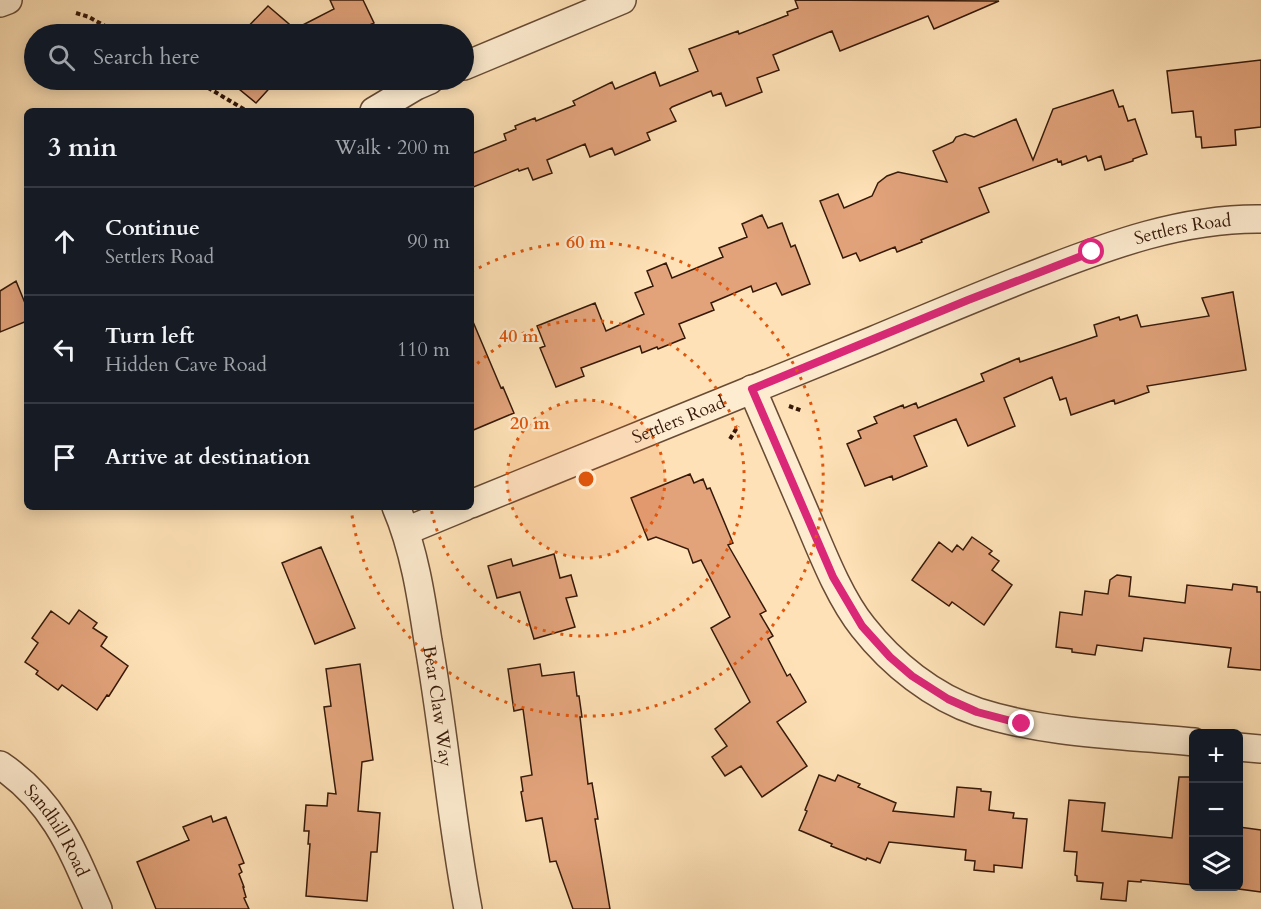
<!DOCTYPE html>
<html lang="en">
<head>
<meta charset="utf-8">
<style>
  :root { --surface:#171b24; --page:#20242c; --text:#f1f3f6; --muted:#9ea1a6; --line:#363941 }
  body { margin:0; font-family:Cardo,serif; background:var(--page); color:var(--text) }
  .controls { position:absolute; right:18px; bottom:18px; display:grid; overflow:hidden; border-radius:9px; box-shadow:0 3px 15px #0003 }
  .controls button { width:54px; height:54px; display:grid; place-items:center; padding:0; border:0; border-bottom:2px solid var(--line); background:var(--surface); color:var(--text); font:30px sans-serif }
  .stop { position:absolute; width:18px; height:18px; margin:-14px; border:4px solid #db2777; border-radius:50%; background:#fff }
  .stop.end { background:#db2777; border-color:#fff; box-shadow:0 2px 6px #0008 }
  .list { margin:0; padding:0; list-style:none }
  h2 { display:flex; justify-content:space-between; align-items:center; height:78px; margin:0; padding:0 24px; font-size:26px }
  h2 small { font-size:20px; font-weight:400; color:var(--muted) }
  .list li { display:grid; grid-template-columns:39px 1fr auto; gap:18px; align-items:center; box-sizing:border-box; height:108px; padding:0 24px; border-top:2px solid var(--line) }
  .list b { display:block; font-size:22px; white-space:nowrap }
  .list p { margin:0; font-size:20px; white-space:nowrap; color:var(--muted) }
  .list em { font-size:20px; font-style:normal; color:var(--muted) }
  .icon { flex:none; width:33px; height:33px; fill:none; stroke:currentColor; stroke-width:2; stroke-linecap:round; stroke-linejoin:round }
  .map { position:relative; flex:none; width:1261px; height:909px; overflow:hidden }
  .search { position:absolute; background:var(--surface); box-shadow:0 3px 15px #0003; left:24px; top:24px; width:450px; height:66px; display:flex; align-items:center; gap:15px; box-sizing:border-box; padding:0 21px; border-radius:33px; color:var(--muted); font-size:22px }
  .panel { position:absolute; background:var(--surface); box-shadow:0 3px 15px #0003; left:24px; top:108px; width:450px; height:402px; border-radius:9px }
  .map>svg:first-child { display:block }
  .building { fill:#e2a37b; stroke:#361909; stroke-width:1.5 }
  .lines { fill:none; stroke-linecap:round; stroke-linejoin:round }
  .minor-casing { stroke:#684b34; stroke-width:30 }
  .path { stroke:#361909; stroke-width:4; stroke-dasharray:4.5 3; stroke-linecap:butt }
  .minor { stroke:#feecd0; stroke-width:27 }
  .route { stroke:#db2777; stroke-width:8 }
  .ring { fill:none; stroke:#df560c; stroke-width:3; stroke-dasharray:3 6 }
  .labels { text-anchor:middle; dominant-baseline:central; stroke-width:4.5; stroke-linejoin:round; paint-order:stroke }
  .street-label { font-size:18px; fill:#361909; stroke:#feecd0 }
  .centre { fill:#df560c; stroke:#feecd0; stroke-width:3 }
  .ring-label { font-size:18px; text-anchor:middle; font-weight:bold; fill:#df560c; stroke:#feecd0; stroke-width:4.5; stroke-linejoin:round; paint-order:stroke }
</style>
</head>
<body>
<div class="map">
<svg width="1261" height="909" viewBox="0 0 1261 909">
  <rect width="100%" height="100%" fill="#fee1b6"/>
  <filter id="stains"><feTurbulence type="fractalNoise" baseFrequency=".00333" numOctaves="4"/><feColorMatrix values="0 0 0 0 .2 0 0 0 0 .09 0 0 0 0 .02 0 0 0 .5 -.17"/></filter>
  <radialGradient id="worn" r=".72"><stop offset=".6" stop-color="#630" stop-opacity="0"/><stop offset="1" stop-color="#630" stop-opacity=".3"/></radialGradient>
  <path class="building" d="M 330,0 L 363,0 L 374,23 L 350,34 L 241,34 L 268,6 L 295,29 L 334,9 Z
    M 795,0 L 999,1 L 934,29 L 928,16 L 840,51 L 832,31 L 773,55 L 779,70 L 757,78 L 762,92 L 726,106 L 721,93 L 713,96 L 711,91 L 672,107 L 670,109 L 676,121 L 647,133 L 650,140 L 615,155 L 612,148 L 590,157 L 585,144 L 547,160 L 552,173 L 533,180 L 528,168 L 519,171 L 518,169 L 471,188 L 471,154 L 506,140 L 504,134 L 516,129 L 515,126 L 535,118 L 536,121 L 575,105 L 573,101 L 612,82 L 615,89 L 655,72 L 660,86 L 698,71 L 689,49 L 738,31 L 739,34 L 788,15 L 787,12 L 798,8 Z
    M 1261,60 L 1261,127 L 1235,130 L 1236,145 L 1202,148 L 1201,137 L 1196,137 L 1193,111 L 1172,113 L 1167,71 Z
    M 228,80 L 277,80 L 256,103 Z
    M 1113,90 L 1119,107 L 1123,106 L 1128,121 L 1135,119 L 1147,154 L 1133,159 L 1133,161 L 1105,170 L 1101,156 L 1088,161 L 1086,156 L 1062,165 L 1061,161 L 1058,162 L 1057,159 L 979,188 L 989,212 L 921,240 L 922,242 L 897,252 L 895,247 L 860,261 L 856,253 L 843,258 L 820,201 L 838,194 L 844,208 L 872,196 L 878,183 L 887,176 L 898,172 L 947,182 L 933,151 L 953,142 L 956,137 L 965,134 L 974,137 L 1016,119 L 1033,160 L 1053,109 Z
    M 762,215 L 768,228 L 782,223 L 791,247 L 795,245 L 810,284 L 782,295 L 776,283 L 753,292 L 751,286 L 711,303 L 714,310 L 679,324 L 685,338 L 658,349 L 657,347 L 642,353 L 640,346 L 581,368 L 584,376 L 556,387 L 540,348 L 545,346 L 537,326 L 595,303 L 606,331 L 644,314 L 635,293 L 653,286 L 647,271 L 666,263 L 672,278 L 723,257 L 719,248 L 747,237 L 742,224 Z
    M 16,281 L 27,308 L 27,321 L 0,332 L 0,291 Z
    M 1233,292 L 1246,370 L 1147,386 L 1149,392 L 1115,404 L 1114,400 L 1071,415 L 1066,398 L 1060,400 L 1052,377 L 1004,398 L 1015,426 L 968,446 L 956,419 L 914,436 L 927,466 L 893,480 L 892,476 L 865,486 L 847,444 L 861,438 L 858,431 L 877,423 L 874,417 L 903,405 L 904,408 L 916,403 L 918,408 L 984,381 L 981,374 L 1019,358 L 1020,362 L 1097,336 L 1094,325 L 1119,317 L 1120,320 L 1137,315 L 1141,327 L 1209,316 L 1202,298 Z
    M 471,317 L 501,388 L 503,387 L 514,413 L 471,431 Z
    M 690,474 L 694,483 L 703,479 L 707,489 L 710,488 L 733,543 L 728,545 L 766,611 L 760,614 L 773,636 L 768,639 L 787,676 L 790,674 L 806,702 L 777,722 L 807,766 L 762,797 L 741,766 L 725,776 L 712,757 L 727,746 L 715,729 L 750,702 L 711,628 L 730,617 L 701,560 L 693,563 L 688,549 L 656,537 L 648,540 L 631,498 Z
    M 972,537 L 992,551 L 989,554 L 999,561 L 992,570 L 1012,585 L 984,625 L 952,602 L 949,606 L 912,580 L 939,542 L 952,552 L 957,545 L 963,550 Z
    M 321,547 L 355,628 L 315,644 L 282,563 Z
    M 554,554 L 560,578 L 571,575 L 577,596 L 566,598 L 575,627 L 534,639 L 520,592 L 497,598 L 488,566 L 511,559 L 513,566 Z
    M 1117,575 L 1131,577 L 1129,596 L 1185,603 L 1187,585 L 1232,590 L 1233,584 L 1257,587 L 1257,592 L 1261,592 L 1261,670 L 1228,667 L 1231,648 L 1144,638 L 1142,651 L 1097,645 L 1095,655 L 1072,652 L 1072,649 L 1056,647 L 1060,612 L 1082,615 L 1085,591 L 1108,594 L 1110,580 Z
    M 79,610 L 97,623 L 93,628 L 107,637 L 101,646 L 128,666 L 109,696 L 107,695 L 97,710 L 62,685 L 58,690 L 36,674 L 38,671 L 25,662 L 38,643 L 32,638 L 51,611 L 69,624 Z
    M 360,664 L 373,760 L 362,762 L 358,811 L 380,813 L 377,852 L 371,852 L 367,901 L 306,896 L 310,844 L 308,844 L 309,831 L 304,831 L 306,805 L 327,806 L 328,793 L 336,794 L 324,707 L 331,706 L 326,669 Z
    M 540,664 L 542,676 L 574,672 L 577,696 L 579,696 L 582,717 L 580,717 L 588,784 L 592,783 L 598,819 L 595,819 L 610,909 L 573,909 L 556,861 L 550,862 L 542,818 L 526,821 L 521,792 L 523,791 L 521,777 L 532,775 L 523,709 L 514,711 L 508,669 Z
    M 819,775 L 835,781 L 838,775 L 860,784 L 858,787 L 896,803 L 893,811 L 954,817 L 957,787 L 981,789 L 981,791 L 991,792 L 989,810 L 1014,813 L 1013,818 L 1027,819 L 1022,868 L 994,865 L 994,872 L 974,870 L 975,861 L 965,860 L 966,850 L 889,842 L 880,863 L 867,858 L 866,860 L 831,846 L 832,844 L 799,830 L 807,811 L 805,810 Z
    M 1179,777 L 1194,777 L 1194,885 L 1141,880 L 1141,882 L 1128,881 L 1126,901 L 1101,899 L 1103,883 L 1077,881 L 1077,876 L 1075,875 L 1077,852 L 1064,851 L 1069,800 L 1105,803 L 1102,831 L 1172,838 Z
    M 211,816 L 213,822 L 226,817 L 244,863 L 239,865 L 242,872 L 239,874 L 244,887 L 243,887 L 246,897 L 244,898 L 249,909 L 156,909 L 137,862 L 189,840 L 183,827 Z
    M 1239,827 L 1261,830 L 1261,892 L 1239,889 Z"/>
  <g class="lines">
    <g class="minor-casing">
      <g id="minor">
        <path d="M 0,3 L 8,0"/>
        <path d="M 464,66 L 622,0"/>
        <path d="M 374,111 L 416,86 L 430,80"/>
        <path d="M 752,389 C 769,429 787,470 804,510 C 820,547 838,596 863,627 C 892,664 933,697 978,712 C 1047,734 1122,735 1194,742"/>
        <path id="s1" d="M 471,504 C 605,449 740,395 874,340 C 929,317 983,294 1038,273 C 1110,245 1183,218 1261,219"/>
        <path id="s2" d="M 396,507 C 414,549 421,595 428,641 C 444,730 451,820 468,909"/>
        <path d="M 406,531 L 464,507"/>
        <path d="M 1238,747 L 1261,749"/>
        <path id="s3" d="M 0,765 C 55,802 73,851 98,909"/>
      </g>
    </g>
    <path class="path" d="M 76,13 L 89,17 L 119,34
      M 195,80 L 247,111
      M 789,406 L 803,411
      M 730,439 L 738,426"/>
    <use href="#minor" class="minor"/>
  </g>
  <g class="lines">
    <path class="route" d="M 1022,724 L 977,712 L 948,699 L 912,676 L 890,657 L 862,626 L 833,577 L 752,389 L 968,300 L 1092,252"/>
  </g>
  <circle cx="586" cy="479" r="79" fill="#df560c" fill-opacity=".12"/>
  <g class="ring">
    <circle cx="586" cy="479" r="79"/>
    <path d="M471 370A158 158 0 1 1 431 508"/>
    <path d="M471 272A237 237 0 1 1 351 508"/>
  </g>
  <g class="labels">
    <g class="street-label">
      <text stroke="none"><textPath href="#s1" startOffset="764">Settlers Road</textPath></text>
      <text stroke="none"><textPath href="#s1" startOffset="224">Settlers Road</textPath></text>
      <text stroke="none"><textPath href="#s2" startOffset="204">Bear Claw Way</textPath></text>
      <text stroke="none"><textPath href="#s3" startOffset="88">Sandhill Road</textPath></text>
    </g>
  </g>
  <circle cx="586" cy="479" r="9" class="centre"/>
  <g class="ring-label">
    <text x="586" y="248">60 m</text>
    <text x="519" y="342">40 m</text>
    <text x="530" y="429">20 m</text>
  </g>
  <rect width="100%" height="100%" filter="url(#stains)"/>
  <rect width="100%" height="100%" fill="url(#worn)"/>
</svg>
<div class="controls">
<button>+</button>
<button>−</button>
<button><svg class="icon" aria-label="layers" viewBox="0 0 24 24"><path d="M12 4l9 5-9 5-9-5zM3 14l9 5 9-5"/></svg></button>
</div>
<div class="stop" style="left:1092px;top:252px"></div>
<div class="stop end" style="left:1022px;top:724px"></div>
<div class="search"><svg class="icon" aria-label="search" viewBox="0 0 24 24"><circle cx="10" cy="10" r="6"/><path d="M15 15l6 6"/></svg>Search here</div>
<section class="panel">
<h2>3 min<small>Walk · 200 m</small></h2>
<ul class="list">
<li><svg class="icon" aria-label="ahead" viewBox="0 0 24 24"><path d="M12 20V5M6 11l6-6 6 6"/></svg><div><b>Continue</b><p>Settlers Road</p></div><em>90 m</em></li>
<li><svg class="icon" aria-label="left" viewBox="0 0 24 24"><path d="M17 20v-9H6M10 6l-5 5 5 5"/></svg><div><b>Turn left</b><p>Hidden Cave Road</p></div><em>110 m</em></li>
<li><svg class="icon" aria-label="arrive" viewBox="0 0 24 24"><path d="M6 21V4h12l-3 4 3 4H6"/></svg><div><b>Arrive at destination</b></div></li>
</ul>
</section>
</div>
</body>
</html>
